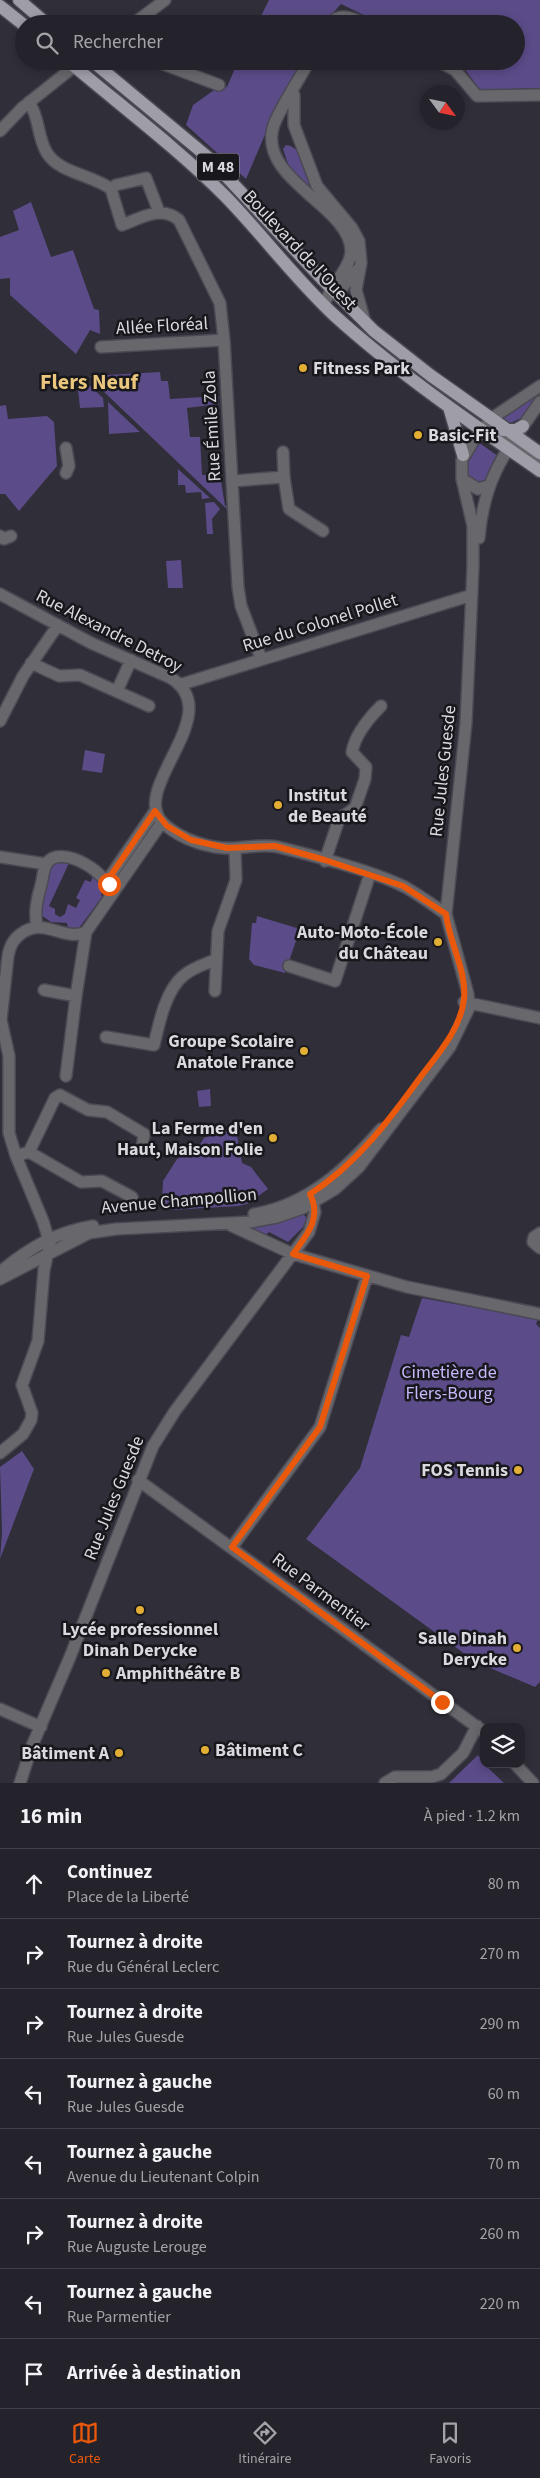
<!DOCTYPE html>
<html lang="fr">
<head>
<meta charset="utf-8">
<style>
  :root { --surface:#24222a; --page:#2c2a32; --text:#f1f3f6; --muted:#a3a4a8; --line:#413f47; --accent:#ea580c }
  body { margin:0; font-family:"Source Sans 3",sans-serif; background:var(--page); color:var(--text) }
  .controls { position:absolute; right:15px; bottom:15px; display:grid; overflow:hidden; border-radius:10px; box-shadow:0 2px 8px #0003 }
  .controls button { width:45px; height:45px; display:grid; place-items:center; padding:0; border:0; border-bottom:1px solid var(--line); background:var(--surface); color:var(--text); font:25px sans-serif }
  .compass { position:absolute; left:420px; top:85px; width:45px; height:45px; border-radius:50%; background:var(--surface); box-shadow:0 2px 8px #0003; rotate:123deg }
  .stop { position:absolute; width:15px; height:15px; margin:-11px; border:4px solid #ea580c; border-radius:50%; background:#fff }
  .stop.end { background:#ea580c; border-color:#fff; box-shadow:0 1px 5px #0008 }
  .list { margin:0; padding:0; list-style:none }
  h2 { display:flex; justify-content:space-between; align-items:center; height:65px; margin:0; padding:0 20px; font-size:21px }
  h2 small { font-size:16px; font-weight:400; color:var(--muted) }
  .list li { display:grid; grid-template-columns:32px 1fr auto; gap:15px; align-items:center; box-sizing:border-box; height:70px; padding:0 20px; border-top:1px solid var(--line) }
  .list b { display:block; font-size:19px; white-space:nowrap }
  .list p { margin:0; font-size:16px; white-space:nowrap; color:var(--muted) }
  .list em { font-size:16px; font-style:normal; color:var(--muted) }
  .icon { flex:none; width:28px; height:28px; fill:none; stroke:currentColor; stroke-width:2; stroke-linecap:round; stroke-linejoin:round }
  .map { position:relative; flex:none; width:540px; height:1783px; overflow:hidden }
  .search { position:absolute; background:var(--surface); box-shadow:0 2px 8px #0003; left:15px; right:15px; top:15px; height:55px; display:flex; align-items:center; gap:12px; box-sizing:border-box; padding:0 18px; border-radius:28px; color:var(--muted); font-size:19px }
  .sheet { height:625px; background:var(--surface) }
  nav { display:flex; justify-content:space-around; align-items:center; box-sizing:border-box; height:70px; border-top:1px solid var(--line); background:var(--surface); font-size:14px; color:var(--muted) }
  nav a { display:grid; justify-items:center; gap:2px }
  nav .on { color:var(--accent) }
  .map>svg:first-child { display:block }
  .green { fill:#5b4b88 }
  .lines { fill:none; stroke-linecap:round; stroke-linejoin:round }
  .minor-casing { stroke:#4b4953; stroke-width:14 }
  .major-casing { stroke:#4b4953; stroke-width:15 }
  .minor { stroke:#68676c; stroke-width:11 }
  .major { stroke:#9f9da8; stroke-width:12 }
  .route { stroke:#ea580c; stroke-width:6 }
  .poi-dot { fill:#e3ae34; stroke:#18171b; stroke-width:2 }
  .labels { text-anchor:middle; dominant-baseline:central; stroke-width:5; stroke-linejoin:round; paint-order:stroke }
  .shield { fill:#18171b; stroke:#a09fa5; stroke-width:1 }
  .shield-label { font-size:16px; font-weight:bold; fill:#dad9e0 }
  .street-label { font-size:18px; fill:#dad9e0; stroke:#18171b }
  .poi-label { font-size:18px; font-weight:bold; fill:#dad9e0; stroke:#18171b; text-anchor:end }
  .park-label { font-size:18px; fill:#c6b8fb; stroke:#18171b }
  .district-label { font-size:22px; font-weight:bold; fill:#ebc77e; stroke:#18171b }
</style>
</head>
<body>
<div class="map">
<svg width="540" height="1783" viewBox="0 0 540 1783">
  <rect width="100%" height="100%" fill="#302e38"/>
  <path class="green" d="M 269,0 L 540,0 L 540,88 L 480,90 L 459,61 L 516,61 L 516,24 L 382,24 L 341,4 L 323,24 L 257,24 Z
    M 238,61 L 303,61 L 270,123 L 246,179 L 186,125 L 193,105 L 217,88 L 227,87 Z
    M 286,145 C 303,147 307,170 312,183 L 309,186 L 306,185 L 289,167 L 283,149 Z
    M 31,202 L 51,257 L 73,250 L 94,309 L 99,310 L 100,334 L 90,330 L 76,354 L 10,295 L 10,278 L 0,279 L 0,237 L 19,230 L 13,211 Z
    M 160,372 L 161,381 L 168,381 L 170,399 L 219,396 L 219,404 L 187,408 L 190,437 L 200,437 L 202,475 L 220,474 L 225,506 L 230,505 L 230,512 L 103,391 L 90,376 Z
    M 77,381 L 85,381 L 103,398 L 104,407 L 80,408 Z
    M 539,393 L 540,395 L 524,417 L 510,423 L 501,418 Z
    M 108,402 L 140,432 L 109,434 Z
    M 6,405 L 8,419 L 47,416 L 54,422 L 57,466 L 19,511 L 5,494 L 0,494 L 0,406 Z
    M 478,442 L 498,456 L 482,485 L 467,479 L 467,458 Z
    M 178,469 L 210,498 L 202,499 L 201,492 L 186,493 L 185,485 L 178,485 Z
    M 214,502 L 220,509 L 212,519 L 213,534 L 207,534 L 205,503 Z
    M 181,560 L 183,588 L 168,588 L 166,561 Z
    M 85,750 L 105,754 L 102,773 L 82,770 Z
    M 57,861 L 70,861 L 49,906 L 55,909 L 55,914 L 60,917 L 65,914 L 68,904 L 76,908 L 80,900 L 76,898 L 85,880 L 91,882 L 93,875 L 99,884 L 102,897 L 79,928 L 68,928 L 67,923 L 51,922 L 41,915 L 40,909 L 51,869 Z
    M 257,916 L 300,929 L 285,973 L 254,965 L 249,959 L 252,923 L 256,923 Z
    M 210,1089 L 211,1106 L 199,1107 L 197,1091 Z
    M 236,1130 L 242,1163 L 251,1167 L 268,1189 L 247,1204 L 238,1206 L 171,1210 L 162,1204 L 163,1181 L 177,1159 L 197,1149 L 204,1138 L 217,1132 Z
    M 302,1213 L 307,1218 L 303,1227 L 288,1242 L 269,1232 L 266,1235 L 249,1228 Z
    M 422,1298 L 538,1319 L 536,1324 L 540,1328 L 540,1682 L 535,1687 L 476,1662 L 306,1539 L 360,1468 L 401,1335 L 409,1337 Z
    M 22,1451 L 34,1469 L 0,1559 L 2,1532 L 0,1467 Z
    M 478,1755 L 484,1764 L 504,1783 L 449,1783 Z"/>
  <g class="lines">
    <g class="minor-casing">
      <path id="minor" d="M 133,24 L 165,0
        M 330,24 C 339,12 353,18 364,24
        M 155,61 L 219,85
        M 309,61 C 300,79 277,112 273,128 C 259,180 351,207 351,251 C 351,268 329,287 324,305
        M 438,61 L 455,70 L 477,96 L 540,95
        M 294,95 L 294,125 L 317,186 L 352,228 L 359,241 L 361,263 L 356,290 L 365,322
        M 29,102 C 40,118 37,137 47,153 C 59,173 93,175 111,189 L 122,225 C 141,218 161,205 179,220 L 220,303 L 224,340 L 238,587 L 241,606 L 261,658
        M 0,131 L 22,108 L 81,61
        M 111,189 L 116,185 L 146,178 L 159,212
        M 337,294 L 357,270
        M 101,347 L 224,340
        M 505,439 L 540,463
        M 283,452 L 284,477
        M 66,473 L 69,466 L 66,448
        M 462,479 L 478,489 L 488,486
        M 233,481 L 284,477 L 289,509 L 323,531
        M 0,536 L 4,539 L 11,536
        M 479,538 C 484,477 506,451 540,402
        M 0,594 L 91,643 L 171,678 C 228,714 128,788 163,823 C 181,840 212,850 237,848 C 250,847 265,844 278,847 C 315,856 371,870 405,887 C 419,895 433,905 446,914
        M 31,663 L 59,676 L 80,675 L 149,706
        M 179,685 L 472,595
        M 117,691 L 131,660
        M 0,721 L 23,676 L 58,625
        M 0,857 L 46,864
        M 325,861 L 339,819 L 355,808 L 365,779 L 366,767 L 352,752 C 355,735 369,718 381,706
        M 107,881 L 155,811
        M 37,926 C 34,912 37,899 41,885 C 43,878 43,868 47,863 C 61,843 113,874 110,896
        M 86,932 L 162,822
        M 289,966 L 335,981 L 370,874
        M 44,990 L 76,996 L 86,932
        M 215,991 L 218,931 L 236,880 L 235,848
        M 464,1002 L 540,1018
        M 106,1037 L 154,1045 C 159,1023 166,990 183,976 C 192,968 205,964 215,960
        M 66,1076 L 76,996
        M 29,1152 L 81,1182 L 102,1181 L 132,1197
        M 16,1156 L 29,1152 L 55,1098 L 60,1095 L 88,1110 L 107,1112 L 144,1134 L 142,1149
        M 254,1214 C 308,1205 346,1169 381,1129
        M 232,1226 L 293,1254 L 407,1287 L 540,1314
        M 540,1233 L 534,1237 L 533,1242 L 540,1248
        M 0,1272 C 29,1248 56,1232 93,1226
        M 0,1279 L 89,1233 L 116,1229 L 250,1222 L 277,1217 L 303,1208 L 335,1189 L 359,1167 L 450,1047 L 469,1008 L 468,994 L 446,914 L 466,723 L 473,567 L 473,526 L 462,479 L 462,460 L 475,438 L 492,418 L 540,386
        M 0,1453 L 23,1434 L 31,1420 L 32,1413 L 22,1385 L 38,1341 L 44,1270 L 50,1244 L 43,1221 L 16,1156 L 9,1133 L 9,1056 L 1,1020 L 8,956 C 10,946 13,939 22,933 C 45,917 64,942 86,932
        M 138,1480 L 484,1732
        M 232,1547 L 320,1427 L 367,1276
        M 0,1709 L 41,1727
        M 515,1764 L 533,1783
        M 20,1783 L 32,1746 L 70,1657 L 153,1446 L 175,1411 L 309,1232 L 315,1212 L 311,1194
        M 385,1783 L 395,1777 L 432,1777 L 441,1774 L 463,1753 L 477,1726"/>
    </g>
    <g class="major-casing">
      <path id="major" d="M 19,0 L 47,24
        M 0,6 L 24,25
        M 68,61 C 121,106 176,147 225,196 C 263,235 295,279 335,316 C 398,373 470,422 540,471
        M 92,61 L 210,159 L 322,279 L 374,331 L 430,375 L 540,453
        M 449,407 L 463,455
        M 503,430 L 516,430 L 523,426"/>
    </g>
    <use href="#minor" class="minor"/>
    <use href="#major" class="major"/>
  </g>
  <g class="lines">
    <path class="route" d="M 109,884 L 107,881 L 155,811 L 167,826 L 191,840 L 227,848 L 275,846 L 325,860 L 403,886 L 446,914 C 449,942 467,971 464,999 C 461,1028 439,1053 422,1075 C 390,1119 357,1164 310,1194 C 322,1218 307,1235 293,1254 L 367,1276 L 320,1427 L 232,1547 L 442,1702"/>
  </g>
  <g class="poi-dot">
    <circle cx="303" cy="368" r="5"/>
    <circle cx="418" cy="435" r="5"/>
    <circle cx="278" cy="805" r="5"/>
    <circle cx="438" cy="942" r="5"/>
    <circle cx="304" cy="1051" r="5"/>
    <circle cx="273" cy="1138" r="5"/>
    <circle cx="518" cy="1470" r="5"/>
    <circle cx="140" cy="1610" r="5"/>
    <circle cx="517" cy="1648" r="5"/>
    <circle cx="106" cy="1673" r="5"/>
    <circle cx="205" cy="1750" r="5"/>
    <circle cx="119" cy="1753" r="5"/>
  </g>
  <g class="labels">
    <rect class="shield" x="197" y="153.5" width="42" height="27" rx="4"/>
    <g class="shield-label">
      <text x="218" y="167">M 48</text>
    </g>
    <g class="street-label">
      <text transform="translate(300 250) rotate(47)">Boulevard de l'Ouest</text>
      <text transform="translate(162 326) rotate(-3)">Allée Floréal</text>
      <text transform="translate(212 426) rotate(-93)">Rue Émile Zola</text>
      <text transform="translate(320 623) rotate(-17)">Rue du Colonel Pollet</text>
      <text transform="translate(109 631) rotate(27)">Rue Alexandre Detroy</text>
      <text transform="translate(443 771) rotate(-84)">Rue Jules Guesde</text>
      <text transform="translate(179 1201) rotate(-5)">Avenue Champollion</text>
      <text transform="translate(114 1498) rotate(-68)">Rue Jules Guesde</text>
      <text transform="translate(321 1592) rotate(37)">Rue Parmentier</text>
    </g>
    <g class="poi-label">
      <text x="313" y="368" text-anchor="start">Fitness Park</text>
      <text x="428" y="435" text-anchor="start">Basic-Fit</text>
      <text x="288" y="795" text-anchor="start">Institut<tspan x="288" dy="21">de Beauté</tspan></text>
      <text x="428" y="932">Auto-Moto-École<tspan x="428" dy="21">du Château</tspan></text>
      <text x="294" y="1041">Groupe Scolaire<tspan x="294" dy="21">Anatole France</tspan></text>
      <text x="263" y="1128">La Ferme d'en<tspan x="263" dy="21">Haut, Maison Folie</tspan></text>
      <text x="508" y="1470">FOS Tennis</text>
      <text x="140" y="1629" text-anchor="middle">Lycée professionnel<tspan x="140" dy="21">Dinah Derycke</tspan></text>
      <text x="507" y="1638">Salle Dinah<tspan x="507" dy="21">Derycke</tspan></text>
      <text x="116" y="1673" text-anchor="start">Amphithéâtre B</text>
      <text x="215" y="1750" text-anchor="start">Bâtiment C</text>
      <text x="109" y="1753">Bâtiment A</text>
    </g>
    <g class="park-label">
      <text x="449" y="1372">Cimetière de<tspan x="449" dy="21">Flers-Bourg</tspan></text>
    </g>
    <g class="district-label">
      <text x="89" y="382">Flers Neuf</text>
    </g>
  </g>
</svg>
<div class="controls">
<button><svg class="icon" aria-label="layers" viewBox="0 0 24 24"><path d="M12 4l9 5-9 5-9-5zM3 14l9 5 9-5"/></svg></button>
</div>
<svg class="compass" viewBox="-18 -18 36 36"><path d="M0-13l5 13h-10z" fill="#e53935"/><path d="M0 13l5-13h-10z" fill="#a3a4a8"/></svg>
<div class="stop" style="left:109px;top:884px"></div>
<div class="stop end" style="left:442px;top:1702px"></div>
<div class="search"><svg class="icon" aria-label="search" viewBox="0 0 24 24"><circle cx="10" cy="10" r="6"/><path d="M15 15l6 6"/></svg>Rechercher</div>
</div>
<section class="sheet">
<h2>16 min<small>À pied · 1.2 km</small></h2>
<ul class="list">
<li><svg class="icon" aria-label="ahead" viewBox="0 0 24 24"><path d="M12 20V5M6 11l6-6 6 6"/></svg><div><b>Continuez</b><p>Place de la Liberté</p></div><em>80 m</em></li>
<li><svg class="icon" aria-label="right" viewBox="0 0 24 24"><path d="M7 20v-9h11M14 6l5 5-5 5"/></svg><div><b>Tournez à droite</b><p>Rue du Général Leclerc</p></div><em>270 m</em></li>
<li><svg class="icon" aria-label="right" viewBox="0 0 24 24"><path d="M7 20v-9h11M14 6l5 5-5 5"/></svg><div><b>Tournez à droite</b><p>Rue Jules Guesde</p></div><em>290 m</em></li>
<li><svg class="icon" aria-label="left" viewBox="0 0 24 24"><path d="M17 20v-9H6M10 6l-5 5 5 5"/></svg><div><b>Tournez à gauche</b><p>Rue Jules Guesde</p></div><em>60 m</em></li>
<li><svg class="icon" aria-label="left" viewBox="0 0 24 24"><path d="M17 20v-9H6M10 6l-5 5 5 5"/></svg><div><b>Tournez à gauche</b><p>Avenue du Lieutenant Colpin</p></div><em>70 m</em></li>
<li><svg class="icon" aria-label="right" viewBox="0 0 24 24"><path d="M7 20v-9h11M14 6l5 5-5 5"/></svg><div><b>Tournez à droite</b><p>Rue Auguste Lerouge</p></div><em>260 m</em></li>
<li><svg class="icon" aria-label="left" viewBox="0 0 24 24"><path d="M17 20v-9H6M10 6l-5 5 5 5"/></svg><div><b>Tournez à gauche</b><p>Rue Parmentier</p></div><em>220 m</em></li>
<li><svg class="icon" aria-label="arrive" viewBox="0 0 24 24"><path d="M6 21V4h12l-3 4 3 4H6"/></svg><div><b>Arrivée à destination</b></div></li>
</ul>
</section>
<nav>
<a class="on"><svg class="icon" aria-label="map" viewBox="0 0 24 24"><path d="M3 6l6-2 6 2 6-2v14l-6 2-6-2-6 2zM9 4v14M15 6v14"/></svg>Carte</a>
<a><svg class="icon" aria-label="directions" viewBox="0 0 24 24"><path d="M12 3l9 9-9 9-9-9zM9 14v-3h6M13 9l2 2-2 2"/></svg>Itinéraire</a>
<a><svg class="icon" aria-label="saved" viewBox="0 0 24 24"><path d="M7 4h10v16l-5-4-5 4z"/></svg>Favoris</a>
</nav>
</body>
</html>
